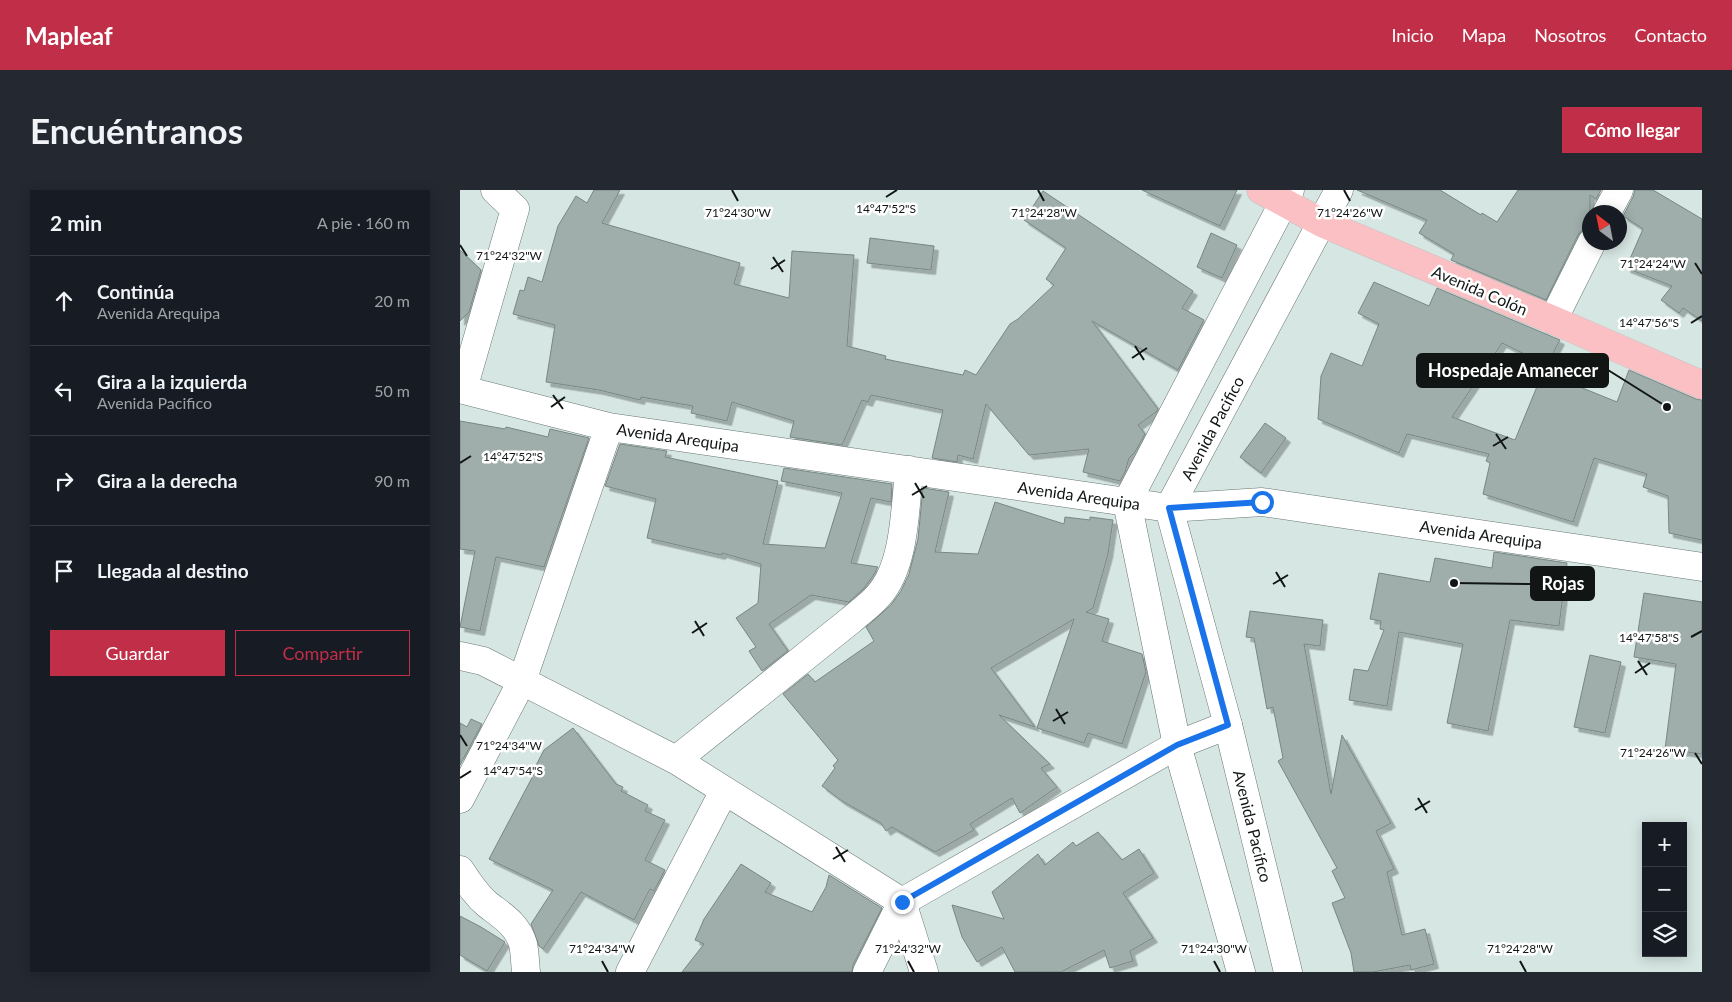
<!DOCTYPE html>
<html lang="es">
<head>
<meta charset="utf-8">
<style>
  :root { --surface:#171b24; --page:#242831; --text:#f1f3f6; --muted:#9ea1a6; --line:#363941; --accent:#c02f47 }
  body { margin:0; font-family:Lato,sans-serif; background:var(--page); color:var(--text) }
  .controls { position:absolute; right:15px; bottom:15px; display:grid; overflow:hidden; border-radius:0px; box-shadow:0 2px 12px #0003 }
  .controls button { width:45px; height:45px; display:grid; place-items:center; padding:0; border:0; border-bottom:1px solid var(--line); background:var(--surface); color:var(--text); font:25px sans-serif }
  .compass { position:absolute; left:1122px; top:15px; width:45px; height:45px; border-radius:50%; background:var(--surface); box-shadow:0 2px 12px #0003; rotate:328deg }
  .stop { position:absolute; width:15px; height:15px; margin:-11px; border:4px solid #1a73e8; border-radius:50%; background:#fff }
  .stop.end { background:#1a73e8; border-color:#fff; box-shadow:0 1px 5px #0008 }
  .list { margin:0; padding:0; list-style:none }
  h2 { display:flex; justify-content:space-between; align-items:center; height:65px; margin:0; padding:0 20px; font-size:21px }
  h2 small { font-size:16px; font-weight:400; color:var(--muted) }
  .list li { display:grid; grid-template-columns:32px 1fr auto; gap:15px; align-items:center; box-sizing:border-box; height:90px; padding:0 20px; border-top:1px solid var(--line) }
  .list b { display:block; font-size:19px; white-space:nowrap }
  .list p { margin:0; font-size:16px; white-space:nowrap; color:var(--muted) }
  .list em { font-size:16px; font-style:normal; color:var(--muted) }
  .actions { display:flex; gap:10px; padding:15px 20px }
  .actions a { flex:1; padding:11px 0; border:1px solid var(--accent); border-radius:0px; text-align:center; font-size:18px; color:var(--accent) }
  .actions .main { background:var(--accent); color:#fff }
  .icon { flex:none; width:28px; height:28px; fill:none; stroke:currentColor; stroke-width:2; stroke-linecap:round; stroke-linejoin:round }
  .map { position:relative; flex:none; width:1242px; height:782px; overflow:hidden; border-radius:0px }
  header { display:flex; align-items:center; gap:30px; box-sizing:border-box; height:70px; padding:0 25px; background:var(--accent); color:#fff }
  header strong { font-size:24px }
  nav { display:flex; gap:28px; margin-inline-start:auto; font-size:18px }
  .intro { display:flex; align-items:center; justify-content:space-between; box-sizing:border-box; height:120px; padding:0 30px }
  h1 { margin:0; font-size:35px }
  .button { padding:12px 22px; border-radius:0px; background:var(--accent); color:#fff; font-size:18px; font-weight:700 }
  main { display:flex; gap:30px; padding:0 30px }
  aside { flex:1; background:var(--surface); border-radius:0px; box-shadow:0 2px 12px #0003 }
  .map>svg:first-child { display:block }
  .building { fill:#9faeab; stroke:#788783; filter:url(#shadow) }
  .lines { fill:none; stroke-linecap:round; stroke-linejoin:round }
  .minor-casing { stroke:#687673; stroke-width:29 }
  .secondary-casing { stroke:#687673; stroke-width:29 }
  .primary-casing { stroke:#c1c2c2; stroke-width:29 }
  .minor { stroke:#fff; stroke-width:28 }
  .secondary { stroke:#fff; stroke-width:28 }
  .primary { stroke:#fac0c3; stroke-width:28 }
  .route { stroke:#1a73e8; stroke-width:6 }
  .ticks { fill:none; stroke:#111615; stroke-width:2 }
  .labels { text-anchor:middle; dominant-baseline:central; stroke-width:5; stroke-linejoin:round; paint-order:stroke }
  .street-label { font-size:16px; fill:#111615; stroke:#fff }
  .ticks-label { font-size:12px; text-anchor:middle; fill:#111615; stroke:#fff; stroke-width:5; stroke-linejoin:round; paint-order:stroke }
  .leader { fill:none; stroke:#111615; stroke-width:2 }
  .callout-dot { fill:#111615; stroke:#fff; stroke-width:2 }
  .callout { fill:#111615; stroke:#111615; stroke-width:2 }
  .callout-label { font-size:18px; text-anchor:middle; font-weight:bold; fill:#fff }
</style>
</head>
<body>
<header>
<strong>Mapleaf</strong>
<nav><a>Inicio</a><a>Mapa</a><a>Nosotros</a><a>Contacto</a></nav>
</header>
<div class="intro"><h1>Encuéntranos</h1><a class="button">Cómo llegar</a></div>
<main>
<aside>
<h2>2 min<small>A pie · 160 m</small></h2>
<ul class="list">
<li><svg class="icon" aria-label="ahead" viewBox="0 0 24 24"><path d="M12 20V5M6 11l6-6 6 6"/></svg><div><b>Continúa</b><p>Avenida Arequipa</p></div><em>20 m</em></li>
<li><svg class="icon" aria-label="left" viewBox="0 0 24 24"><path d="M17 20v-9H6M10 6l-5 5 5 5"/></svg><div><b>Gira a la izquierda</b><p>Avenida Pacifico</p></div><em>50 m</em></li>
<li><svg class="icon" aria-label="right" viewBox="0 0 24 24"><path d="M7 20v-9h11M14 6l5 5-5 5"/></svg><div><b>Gira a la derecha</b></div><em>90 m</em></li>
<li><svg class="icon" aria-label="arrive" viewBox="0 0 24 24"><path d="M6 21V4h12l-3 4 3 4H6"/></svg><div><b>Llegada al destino</b></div></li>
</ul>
<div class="actions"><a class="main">Guardar</a><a>Compartir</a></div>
</aside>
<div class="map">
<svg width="1242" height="782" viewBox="0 0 1242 782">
  <defs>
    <filter id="shadow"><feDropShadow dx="4.5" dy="4.5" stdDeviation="0" flood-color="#0004"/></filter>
  </defs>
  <rect width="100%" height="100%" fill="#d6e6e3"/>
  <path class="building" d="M 134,0 L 160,0 L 142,33 L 280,73 L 274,94 L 329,108 L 332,61 L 394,65 L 387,156 L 426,166 L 425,169 L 503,185 L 505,180 L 516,185 L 550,134 L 558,129 L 594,95 L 586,89 L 606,58 L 564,30 L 583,1 L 733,101 L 722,118 L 744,130 L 718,180 L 632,131 L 698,219 L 696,222 L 678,235 L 685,244 L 675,262 L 669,268 L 665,282 L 660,291 L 623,282 L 629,259 L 569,265 L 526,214 L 513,269 L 498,265 L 497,272 L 472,268 L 483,220 L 411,205 L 408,212 L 402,210 L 382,255 L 330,247 L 334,231 L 272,212 L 267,231 L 231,223 L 233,216 L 181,207 L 180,210 L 139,200 L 86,192 L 95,135 L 53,124 L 60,100 L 64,101 L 68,87 L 82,92 L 98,36 L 116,6 L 127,13 Z
    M 682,0 L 777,0 L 760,36 Z
    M 897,0 L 980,0 L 1021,25 L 1022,23 L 1037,32 L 1058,0 L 1141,0 L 1136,9 L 1130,5 L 1130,37 L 1123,39 L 1118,45 L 1086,110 L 991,70 L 994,64 L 959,43 L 967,30 Z
    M 1175,0 L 1193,0 L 1242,29 L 1242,131 L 1223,118 L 1219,123 L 1201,110 L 1212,96 L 1166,78 L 1183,39 L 1163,26 L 1173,7 Z
    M 751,43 L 777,55 L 762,88 L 737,77 Z
    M 410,48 L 474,56 L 471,80 L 407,73 Z
    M 0,60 L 21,80 L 9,122 L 0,131 Z
    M 914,92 L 969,116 L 977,98 L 1100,150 L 1087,175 L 1042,153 L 992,227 L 1055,250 L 1083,182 L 1157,212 L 1169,180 L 1236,209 L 1242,210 L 1242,350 L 1209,343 L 1208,306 L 1183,297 L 1187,284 L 1134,268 L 1113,332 L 1023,304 L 1030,273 L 1026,271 L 1029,264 L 947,244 L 939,263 L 858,229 L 861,186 L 871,163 L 902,176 L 919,134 L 898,123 Z
    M 0,231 L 45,239 L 46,237 L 88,247 L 90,239 L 129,248 L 84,377 L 36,367 L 20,441 L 0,437 L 15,361 L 0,359 Z
    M 805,233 L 826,248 L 801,283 L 780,267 Z
    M 160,254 L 207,261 L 205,267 L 318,291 L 303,354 L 365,358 L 382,303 L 321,291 L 324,278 L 432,294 L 431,312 L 411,308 L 391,373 L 418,377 L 413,386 L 404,398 L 389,412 L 351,405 L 309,434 L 328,461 L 302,481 L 289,461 L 296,457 L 276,428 L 298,413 L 301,374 L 262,363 L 261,365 L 187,348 L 196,309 L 145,296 Z
    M 463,298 L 489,302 L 475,362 L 518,364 L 535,312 L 604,334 L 605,327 L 630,330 L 630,327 L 653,330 L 648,364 L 633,418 L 626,422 L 649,429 L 642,451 L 682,464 L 686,482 L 662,554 L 628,543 L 624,553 L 577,538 L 614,429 L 531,478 L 575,537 L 539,525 L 590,574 L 581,578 L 597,597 L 560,623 L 552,608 L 510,634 L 514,640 L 475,662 L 432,637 L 426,641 L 421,633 L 382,611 L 362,596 L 375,578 L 373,576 L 378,570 L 323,504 L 348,484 L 355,492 L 414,451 L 406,437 L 431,415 L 441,401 L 449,384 L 458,349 Z
    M 1034,362 L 1107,373 L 1099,436 L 1050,430 L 1028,541 L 987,533 L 1003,454 L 939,442 L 927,516 L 889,510 L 894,479 L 908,481 L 924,440 L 920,439 L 921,431 L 910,429 L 919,383 L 970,392 L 975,368 L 1032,378 Z
    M 1184,403 L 1242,412 L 1242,564 L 1205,559 L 1216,474 L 1174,467 Z
    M 790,421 L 863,430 L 860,456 L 844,454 L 871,604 L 882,545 L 931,633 L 916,641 L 934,679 L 927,682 L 942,745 L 965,739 L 974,774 L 951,780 L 950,775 L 913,782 L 894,782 L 891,763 L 872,713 L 885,708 L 872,681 L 877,678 L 818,571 L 823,568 L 813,517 L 807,519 L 794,448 L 786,447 Z
    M 1130,465 L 1161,472 L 1145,543 L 1114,537 Z
    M 11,529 L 22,534 L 0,575 L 0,533 L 7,537 Z
    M 113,538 L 156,594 L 163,597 L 161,601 L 188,615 L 185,621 L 205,630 L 185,670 L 205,680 L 194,701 L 190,699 L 174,730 L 121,702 L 83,759 L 79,756 L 71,734 L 93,700 L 29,669 L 75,582 L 73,581 L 84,560 Z
    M 638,642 L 662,670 L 679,659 L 694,683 L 663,703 L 693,748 L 670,761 L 673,771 L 650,778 L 644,760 L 601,782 L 555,782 L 542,757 L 517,772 L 502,747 L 492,715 L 544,729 L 532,702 L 578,664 L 585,675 L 613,652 L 616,656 Z
    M 281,674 L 311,693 L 305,702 L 352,722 L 366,697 L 369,685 L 422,718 L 393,775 L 392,782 L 222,782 L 244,754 L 235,750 L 244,729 Z
    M 0,726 L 21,737 L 45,752 L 27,781 L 0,765 Z"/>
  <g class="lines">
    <g class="minor-casing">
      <path id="minor" d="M 1147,22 L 1159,0
        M 1093,130 L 1132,52
        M 0,199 L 149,237 L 667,312 L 709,318 L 802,312 L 1242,377
        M 3,199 L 55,19 L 35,0
        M 0,466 L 23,471 L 216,570 L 442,712 L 464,782
        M 216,570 L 391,430 C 400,422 410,415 418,406 C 445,377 445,319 449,280
        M 0,609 L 62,491 L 149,237
        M 0,680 C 8,692 16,705 27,714 C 42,726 57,734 63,754 C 65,763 65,773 66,782
        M 170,782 L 264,601
        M 407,782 L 442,712 L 717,555 L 768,535"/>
    </g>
    <g class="secondary-casing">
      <path id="secondary" d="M 781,782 L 717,555 L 667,312 L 830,0
        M 828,782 L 768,535 L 709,318 L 879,0"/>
    </g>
    <g class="primary-casing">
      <path id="primary" d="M 801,0 L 862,33 L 1093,130 L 1242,195"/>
    </g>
    <use href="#minor" class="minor"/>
    <use href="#secondary" class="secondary"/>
    <use href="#primary" class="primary"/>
  </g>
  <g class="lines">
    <path class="route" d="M 442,712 L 717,555 L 768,535 L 709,318 L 802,312"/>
  </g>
  <path class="ticks" d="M 272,0 L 278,11M 578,0 L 584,11M 884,0 L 890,11M 426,7 L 437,0M 0,55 L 7,66M 313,67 L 323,82M 1235,73 L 1242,84M 311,79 L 325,70M 1231,133 L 1242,126M 675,156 L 684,170M 672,168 L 687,158M 93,205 L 103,219M 91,217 L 105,207M 1036,244 L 1046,259M 1033,256 L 1048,247M 0,273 L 11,266M 455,293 L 464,308M 452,305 L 467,296M 816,382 L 825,397M 813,394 L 828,385M 235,431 L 244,446M 232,443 L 247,433M 1231,447 L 1242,441M 1178,471 L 1187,485M 1175,483 L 1190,473M 596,519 L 605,534M 593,531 L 608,522M 0,545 L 7,556M 1235,563 L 1242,574M 0,588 L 11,581M 958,608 L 967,623M 955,620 L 970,611M 376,657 L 385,672M 373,669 L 388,660M 142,771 L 148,782M 448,771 L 454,782M 754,771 L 760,782M 1060,771 L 1066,782"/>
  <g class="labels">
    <g class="street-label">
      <text transform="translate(1020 100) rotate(23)">Avenida Colón</text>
      <text transform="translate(752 238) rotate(-62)">Avenida Pacifico</text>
      <text transform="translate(218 247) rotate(8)">Avenida Arequipa</text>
      <text transform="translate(619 305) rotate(8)">Avenida Arequipa</text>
      <text transform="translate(1021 344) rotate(8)">Avenida Arequipa</text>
      <text transform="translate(793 636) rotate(76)">Avenida Pacifico</text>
    </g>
  </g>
  <g class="ticks-label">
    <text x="426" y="23">14°47'52"S</text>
    <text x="278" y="27">71°24'30"W</text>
    <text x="584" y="27">71°24'28"W</text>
    <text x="890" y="27">71°24'26"W</text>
    <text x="49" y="70">71°24'32"W</text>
    <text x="1193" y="78">71°24'24"W</text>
    <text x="1189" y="137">14°47'56"S</text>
    <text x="53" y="271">14°47'52"S</text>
    <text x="1189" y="452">14°47'58"S</text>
    <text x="49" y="560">71°24'34"W</text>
    <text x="1193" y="567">71°24'26"W</text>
    <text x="53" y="585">14°47'54"S</text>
    <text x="142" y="763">71°24'34"W</text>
    <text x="448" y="763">71°24'32"W</text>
    <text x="754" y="763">71°24'30"W</text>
    <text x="1060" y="763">71°24'28"W</text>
  </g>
  <path class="leader" d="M1207 217L1148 180M994 393L1071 394"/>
  <g class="callout-dot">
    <circle cx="1207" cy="217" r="5"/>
    <circle cx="994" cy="393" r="5"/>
  </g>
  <g class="callout">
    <rect x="957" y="164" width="191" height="33" rx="5"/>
    <rect x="1071" y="377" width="63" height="33" rx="5"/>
  </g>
  <g class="callout-label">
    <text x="1053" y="187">Hospedaje Amanecer</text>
    <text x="1103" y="400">Rojas</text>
  </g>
</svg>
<div class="controls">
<button>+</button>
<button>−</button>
<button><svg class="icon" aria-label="layers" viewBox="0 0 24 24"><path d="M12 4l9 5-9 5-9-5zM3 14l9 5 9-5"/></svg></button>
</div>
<svg class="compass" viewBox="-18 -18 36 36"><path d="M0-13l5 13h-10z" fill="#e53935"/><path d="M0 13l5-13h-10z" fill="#9ea1a6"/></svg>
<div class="stop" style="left:802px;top:312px"></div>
<div class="stop end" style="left:442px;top:712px"></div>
</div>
</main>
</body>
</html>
